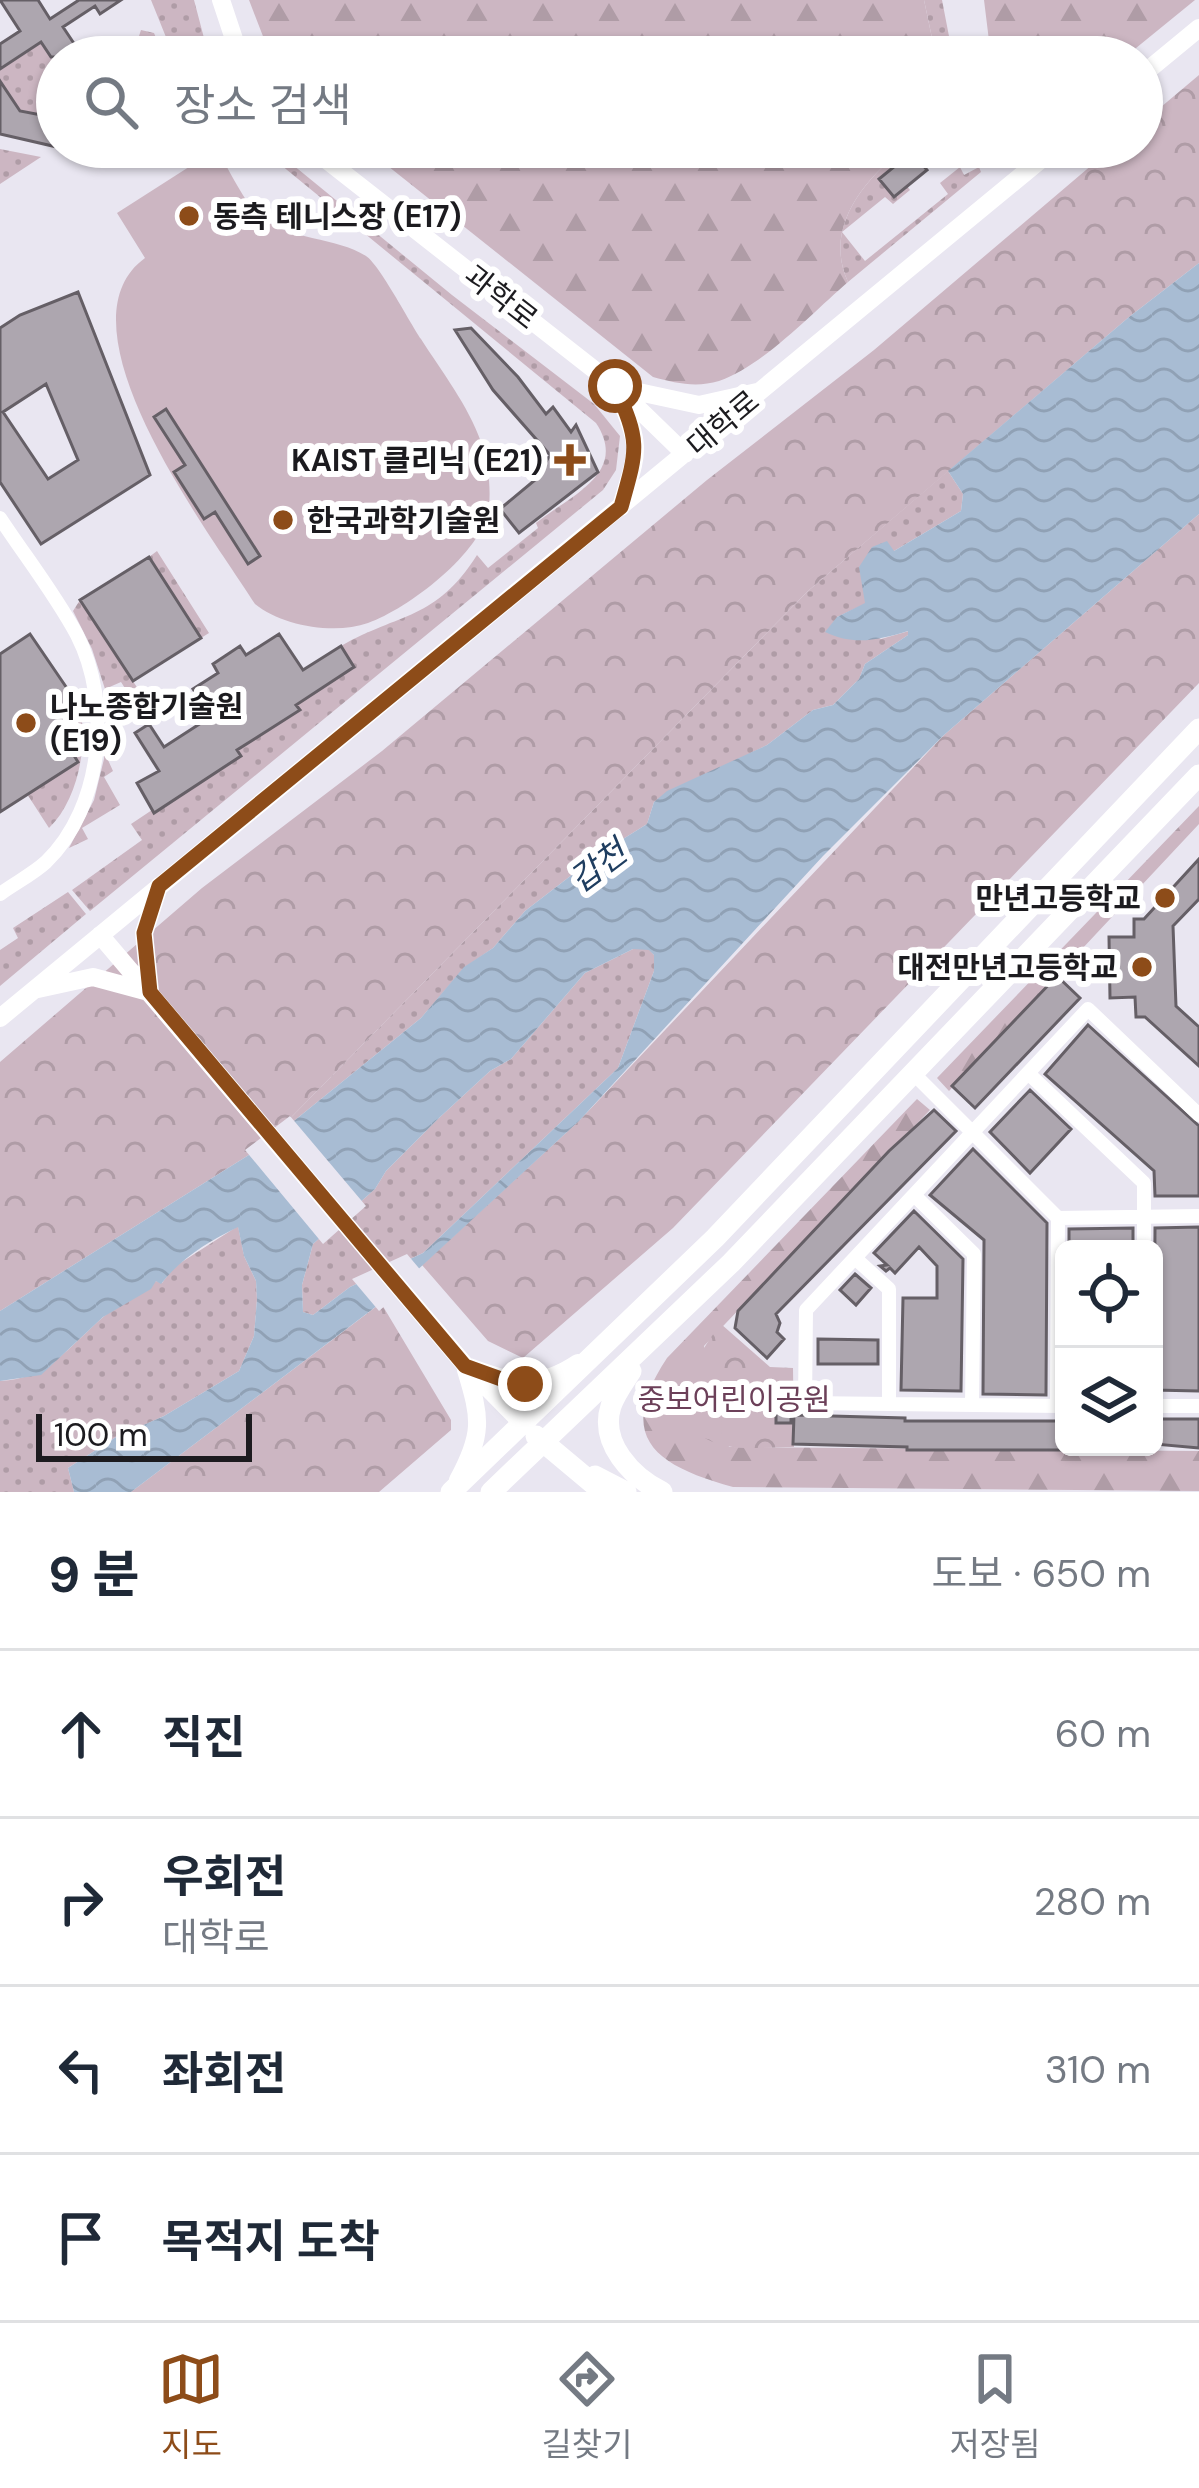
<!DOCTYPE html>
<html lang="ko">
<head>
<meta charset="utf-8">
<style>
  :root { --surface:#fff; --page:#f6f6f7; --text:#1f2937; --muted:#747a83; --line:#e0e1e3; --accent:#8d4c19 }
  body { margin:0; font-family:"DM Sans","Noto Sans KR",sans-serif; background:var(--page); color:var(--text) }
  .controls { position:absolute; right:36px; bottom:36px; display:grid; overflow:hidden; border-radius:18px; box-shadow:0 3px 9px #0004 }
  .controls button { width:108px; height:108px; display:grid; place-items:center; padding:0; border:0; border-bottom:3px solid var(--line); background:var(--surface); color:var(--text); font:60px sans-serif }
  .scale { position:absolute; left:36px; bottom:30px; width:216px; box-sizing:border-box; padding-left:12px; border:6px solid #1c1b1f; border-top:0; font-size:33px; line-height:42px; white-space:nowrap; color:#1c1b1f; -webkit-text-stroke:9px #fff; paint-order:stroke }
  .stop { position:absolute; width:36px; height:36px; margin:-27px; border:9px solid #8d4c19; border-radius:50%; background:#fff }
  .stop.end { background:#8d4c19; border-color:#fff; box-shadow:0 3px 12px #0008 }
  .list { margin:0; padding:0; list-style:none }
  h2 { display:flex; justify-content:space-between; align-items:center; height:156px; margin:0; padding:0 48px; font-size:51px }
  h2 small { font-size:39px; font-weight:400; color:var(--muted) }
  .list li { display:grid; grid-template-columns:78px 1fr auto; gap:36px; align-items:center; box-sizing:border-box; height:168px; padding:0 48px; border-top:3px solid var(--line) }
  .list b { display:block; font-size:45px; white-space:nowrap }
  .list p { margin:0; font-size:39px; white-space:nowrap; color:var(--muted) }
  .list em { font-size:39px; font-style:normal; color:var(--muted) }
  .icon { flex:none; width:66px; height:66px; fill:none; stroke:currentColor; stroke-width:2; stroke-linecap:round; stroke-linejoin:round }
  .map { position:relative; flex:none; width:1199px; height:1492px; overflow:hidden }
  .search { position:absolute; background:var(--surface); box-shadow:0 3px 9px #0004; left:36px; right:36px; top:36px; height:132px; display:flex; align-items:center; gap:30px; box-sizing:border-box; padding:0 42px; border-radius:66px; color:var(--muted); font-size:45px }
  .sheet { height:828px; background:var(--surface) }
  nav { display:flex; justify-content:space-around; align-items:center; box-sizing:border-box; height:168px; border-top:3px solid var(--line); background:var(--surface); font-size:33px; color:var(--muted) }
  nav a { display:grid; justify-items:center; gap:6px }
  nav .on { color:var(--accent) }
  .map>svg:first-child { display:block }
  .grass { fill:url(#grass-dots) }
  .forest { fill:url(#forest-firs) }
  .park { fill:url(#park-crowns) }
  .pitch { fill:#ccb6c2 }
  .water { fill:url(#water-waves); fill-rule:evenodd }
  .pier { fill:#e9e6f1 }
  .building { fill:#ada6af; stroke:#655f66; stroke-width:3; fill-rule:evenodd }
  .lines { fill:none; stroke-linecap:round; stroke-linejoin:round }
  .street { stroke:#fff; stroke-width:14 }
  .secondary { stroke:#fff; stroke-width:18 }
  .primary { stroke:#fff; stroke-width:21 }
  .route { stroke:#8d4c19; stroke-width:15 }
  .poi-dot { fill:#8d4c19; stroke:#fff; stroke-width:4.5 }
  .labels { text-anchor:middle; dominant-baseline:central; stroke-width:12; stroke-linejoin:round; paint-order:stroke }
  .poi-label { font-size:30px; font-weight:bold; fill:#1c1b1f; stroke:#fff; text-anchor:start }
  .street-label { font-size:30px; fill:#1c1b1f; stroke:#fff }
  .park-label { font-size:30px; fill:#6c4059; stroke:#fff }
  .water-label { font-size:33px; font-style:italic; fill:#1f3e60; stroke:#fff }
</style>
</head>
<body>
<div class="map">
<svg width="1199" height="1492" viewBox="0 0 1199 1492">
  <defs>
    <pattern id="grass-dots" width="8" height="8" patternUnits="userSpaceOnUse" patternTransform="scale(3)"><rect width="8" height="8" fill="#ccb6c2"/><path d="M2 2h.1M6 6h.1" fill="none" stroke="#af9ca6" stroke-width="1.8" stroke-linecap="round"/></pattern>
    <pattern id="forest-firs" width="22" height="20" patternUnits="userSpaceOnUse" patternTransform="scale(3)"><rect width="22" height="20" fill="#ccb6c2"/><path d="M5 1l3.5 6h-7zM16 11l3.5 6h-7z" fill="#af9ca6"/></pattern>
    <pattern id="park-crowns" width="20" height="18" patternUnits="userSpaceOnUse" patternTransform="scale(3)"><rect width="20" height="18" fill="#ccb6c2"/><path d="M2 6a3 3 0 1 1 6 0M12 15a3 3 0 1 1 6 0" fill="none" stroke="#af9ca6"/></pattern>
    <pattern id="water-waves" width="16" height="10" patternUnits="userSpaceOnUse" patternTransform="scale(3)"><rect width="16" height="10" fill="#a8bcd3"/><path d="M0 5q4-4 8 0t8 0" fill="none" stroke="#90a1b5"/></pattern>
  </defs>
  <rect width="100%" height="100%" fill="#e9e6f1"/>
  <path class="grass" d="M 151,0 L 194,0 L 209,57 L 174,57 Z
    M 924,0 L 942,0 L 953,57 L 936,57 Z
    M 141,30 L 154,33 L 164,57 L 132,57 Z
    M 41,42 L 57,66 L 57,118 L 20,111 L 0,81 L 0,69 Z
    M 259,147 L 271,147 L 452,295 L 594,404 L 620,436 L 616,470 L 603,490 L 90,911 L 72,890 L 142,840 L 131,824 L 152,810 L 155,813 L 176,798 L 240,757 L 237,750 L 299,710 L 296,705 L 354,668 L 341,646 C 400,612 435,621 477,555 L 488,568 L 538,528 L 536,523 C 571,495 629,473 596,423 Z
    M 906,147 L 917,147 L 879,179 L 894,197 L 907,186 L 910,190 L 893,204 L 885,197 L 842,232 L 865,261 L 948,194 L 940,183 L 960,167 L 964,175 L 979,167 L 981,172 L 848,282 C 823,228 864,179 906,147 Z
    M 0,149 L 41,157 L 0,184 Z
    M 948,471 L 963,494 L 961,511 L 894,551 L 865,604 L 837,617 L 881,639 L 909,631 L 908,635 L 865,664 L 859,679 L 833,705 L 813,710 L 767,745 L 654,802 L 647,824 L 599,854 L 525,911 L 493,948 L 464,968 L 421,1018 L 263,1146 L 808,591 Z
    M 157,551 L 209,633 L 201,638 L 149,557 Z
    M 80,600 L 142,695 L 153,689 L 163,706 L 144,718 L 121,682 L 105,689 L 92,649 L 73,611 Z
    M 111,711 L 108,760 L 113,771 L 104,777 L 120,805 L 82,828 L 88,839 L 69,848 L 94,800 L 104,759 L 106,714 Z
    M 81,714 C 87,750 77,801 49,828 L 27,794 L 62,736 L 64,723 Z
    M 68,892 L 86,914 L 0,986 L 0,950 L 18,938 L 13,928 Z
    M 633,949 L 649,949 L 654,955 L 654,971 L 618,1068 L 423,1253 L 350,1287 L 313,1315 L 303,1312 L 302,1285 L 313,1244 L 375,1189 L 386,1171 L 439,1118 L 490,1071 L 511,1059 L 585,973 Z
    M 238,1226 L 244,1256 L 256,1281 L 257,1299 L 254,1336 L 239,1371 L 164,1416 L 116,1437 L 68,1468 L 74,1492 L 0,1492 L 0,1381 C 47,1379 69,1347 102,1318 C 118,1304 138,1293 156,1281 L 162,1283 L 174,1267 Z"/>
  <path class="forest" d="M 249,0 L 924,0 L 936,57 L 271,57 Z
    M 984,0 L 1195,0 L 1125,57 L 991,57 Z
    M 364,147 L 906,147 C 864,179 823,228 848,282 C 813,312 762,367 719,381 C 696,388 675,383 653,377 Z
    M 1199,806 L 1199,824 L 949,1091 L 937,1078 Z
    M 917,1099 L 930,1110 L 704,1346 L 729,1447 L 1199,1451 L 1199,1491 L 733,1487 C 656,1466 614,1438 667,1358 Z"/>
  <path class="park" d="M 1199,75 L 1199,263 L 1129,317 L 808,591 L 263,1146 L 0,1311 L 0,1062 L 202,888 L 382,751 L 707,480 L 874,350 L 1113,147 L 1142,147 L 1142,123 Z
    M 1199,514 L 1199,683 L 673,1228 L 523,1358 L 488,1341 L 422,1265 L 579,1121 L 944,735 Z
    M 381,1303 L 451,1420 L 451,1430 L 379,1492 L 131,1492 Z
    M 721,1324 L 770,1367 L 793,1368 L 794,1447 C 772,1447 747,1450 726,1446 C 654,1430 692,1360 721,1324 Z"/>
  <path class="pitch" d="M 217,149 C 227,166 247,208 262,218 C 290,240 336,237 366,256 C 379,264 410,323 421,339 C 442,372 468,405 481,442 C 488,459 491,488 489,506 C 485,551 408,609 368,623 C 335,635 282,626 255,604 C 212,536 51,326 145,258 L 117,213 Z
    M 721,1407 L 765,1407 L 765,1434 L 722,1434 Z"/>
  <path class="water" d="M 1199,263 L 1199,514 L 944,735 L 823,856 L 579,1121 L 386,1299 L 131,1492 L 74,1492 L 68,1468 L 116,1437 L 164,1416 L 239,1371 L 254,1336 L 257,1299 L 256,1281 L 244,1256 L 238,1227 C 208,1242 182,1257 161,1284 L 156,1281 L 151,1289 L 103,1317 L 41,1375 L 0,1381 L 0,1311 L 263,1146 L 421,1018 L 464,967 L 493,948 L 525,911 L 599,854 L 647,824 L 654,802 L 667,791 L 767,745 L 813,710 L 833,705 L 859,679 L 865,664 L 908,635 L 908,631 C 878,640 854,646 825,632 L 837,617 L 865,603 L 859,567 L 872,547 L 887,541 L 894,551 L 961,511 L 963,494 L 948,471 L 1129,317 ZM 633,949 L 649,950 L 654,955 L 654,971 L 618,1068 L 423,1253 L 350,1287 L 313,1315 L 303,1312 L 302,1285 L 313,1244 L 375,1189 L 386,1171 L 439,1118 L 490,1071 L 511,1059 L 585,973 Z"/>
  <path class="pier" d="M 290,1116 L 366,1206 L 323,1244 L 245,1150 Z
    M 407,1254 L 423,1273 L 379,1311 L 352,1279 Z"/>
  <path class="building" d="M 0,0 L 38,0 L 50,19 L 79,0 L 121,0 L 100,14 L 95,6 L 63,27 L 83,57 L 51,57 L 41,42 L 0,69 L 0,44 L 20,31 Z
    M 0,81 L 20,111 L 57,118 L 57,147 L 0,134 Z
    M 912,152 L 927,170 L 894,197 L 879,179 Z
    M 78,292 L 150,475 L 41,544 L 0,482 L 0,328 L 20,315 ZM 46,384 L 78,460 L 48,479 L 3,412 Z
    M 471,328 L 518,377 L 546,414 L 553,407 L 571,432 L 576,425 L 598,472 L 519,533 L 500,509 L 535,480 L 550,455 L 493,390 L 455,330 Z
    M 166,409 L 260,556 L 248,564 L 215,512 L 204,519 L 174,472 L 185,465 L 154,417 Z
    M 149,557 L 201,638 L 133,681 L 80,600 Z
    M 30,634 L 75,700 L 67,705 L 62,736 L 78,762 L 0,812 L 0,654 Z
    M 279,634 L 303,670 L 341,646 L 354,667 L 296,705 L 300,710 L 237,750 L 241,756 L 154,813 L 137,783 L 159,771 L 135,733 L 149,724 L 164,747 L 201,723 L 192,707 L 201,701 L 193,689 L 218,673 L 213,664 L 240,646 L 246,655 Z
    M 1199,859 L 1199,899 L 1173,926 L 1176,1006 L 1199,1027 L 1199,1066 L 1145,1017 L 1136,1017 L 1135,997 L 1110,998 L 1109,937 L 1134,937 L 1134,919 L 1144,919 Z
    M 1057,976 L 1080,998 L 975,1108 L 952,1086 Z
    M 1088,1025 L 1199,1126 L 1199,1196 L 1155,1196 L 1154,1171 L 1045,1074 Z
    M 1030,1090 L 1071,1129 L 1030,1173 L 990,1132 Z
    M 934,1110 L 956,1131 L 776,1314 L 780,1323 L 777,1332 L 784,1339 L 767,1358 L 735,1328 L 738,1311 L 889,1151 Z
    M 973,1149 L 1047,1223 L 1046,1395 L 983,1394 L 984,1240 L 930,1195 Z
    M 914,1211 L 963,1259 L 961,1391 L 901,1390 L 903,1298 L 937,1298 L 937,1266 L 919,1247 L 895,1273 L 890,1268 L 886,1271 L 880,1266 L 887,1265 L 874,1253 Z
    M 1199,1227 L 1199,1391 L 1154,1390 L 1155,1228 Z
    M 1133,1228 L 1133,1249 L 1069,1249 L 1069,1229 Z
    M 855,1274 L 871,1288 L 856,1305 L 840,1290 Z
    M 818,1339 L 878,1340 L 878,1364 L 818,1364 Z
    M 791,1402 L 791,1423 L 776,1423 L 776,1403 Z
    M 794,1415 L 905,1418 L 905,1421 L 1064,1421 L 1064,1450 L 907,1450 L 907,1447 L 793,1444 Z
    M 1154,1419 L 1199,1419 L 1199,1448 L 1154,1444 Z"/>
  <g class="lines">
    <path class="street" d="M 0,518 C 25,556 55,594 77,635 C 112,703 103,807 46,862 C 33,874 15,883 0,894
      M 913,1073 L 1058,1218 L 1199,1216
      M 1028,1073 L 1144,1183 L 1144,1249
      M 914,1195 L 974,1254 L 972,1405
      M 855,1258 L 889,1289 L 889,1404
      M 1057,1406 L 1058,1218
      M 1064,1406 L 805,1403 L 806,1310 L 1088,1009 L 1199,1115
      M 1154,1406 L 1199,1406"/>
    <path class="secondary" d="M 221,0 L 240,57
      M 1142,75 L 1199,28
      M 310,147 L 615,386 L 685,454
      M 620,388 L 699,405 L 757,392
      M 619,396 C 643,450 637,452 621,507
      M 100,935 L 465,1365 L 523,1424
      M 38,989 L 93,977 L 145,991
      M 150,992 L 144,933 L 159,886
      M 0,1018 L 1056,147
      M 469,1367 C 512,1383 538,1390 578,1363
      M 458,1480 C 483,1434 481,1419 466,1370"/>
    <path class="primary" d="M 631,1371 C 624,1382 615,1394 611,1406 C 599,1443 632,1477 662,1492
      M 536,1436 L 603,1492
      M 595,1476 L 626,1492
      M 451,1492 L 715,1238 L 1199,729
      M 491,1492 L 731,1263 L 1199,775"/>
  </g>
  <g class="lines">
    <path class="route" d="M 525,1384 L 512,1383 L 465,1366 L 150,992 L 144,933 L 159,886 L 621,507 C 638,447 640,443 615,386"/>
  </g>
  <g class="poi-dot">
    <circle cx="189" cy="216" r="12"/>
    <path d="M564 442h12v12h12v12h-12v12h-12v-12h-12v-12h12z"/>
    <circle cx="283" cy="520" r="12"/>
    <circle cx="26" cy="723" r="12"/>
    <circle cx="1165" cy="898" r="12"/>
    <circle cx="1142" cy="967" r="12"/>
  </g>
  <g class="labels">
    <g class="poi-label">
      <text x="213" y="216">동측 테니스장 (E17)</text>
      <text x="543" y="460" text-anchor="end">KAIST 클리닉 (E21)</text>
      <text x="307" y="520">한국과학기술원</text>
      <text x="50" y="706">나노종합기술원<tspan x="50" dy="34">(E19)</tspan></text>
      <text x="1141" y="898" text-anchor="end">만년고등학교</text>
      <text x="1118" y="967" text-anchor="end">대전만년고등학교</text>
    </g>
    <g class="street-label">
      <text transform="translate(501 297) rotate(38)">과학로</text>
      <text transform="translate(723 423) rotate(-40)">대학로</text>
    </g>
    <g class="park-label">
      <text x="734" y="1399">중보어린이공원</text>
    </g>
    <g class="water-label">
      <text transform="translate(598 866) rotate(-37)">갑천</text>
    </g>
  </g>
</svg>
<div class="controls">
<button><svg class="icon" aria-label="locate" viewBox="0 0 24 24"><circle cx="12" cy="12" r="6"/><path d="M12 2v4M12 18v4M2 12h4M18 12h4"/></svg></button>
<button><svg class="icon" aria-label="layers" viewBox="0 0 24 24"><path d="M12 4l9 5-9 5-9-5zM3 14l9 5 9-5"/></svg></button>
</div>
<div class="scale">100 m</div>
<div class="stop" style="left:615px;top:386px"></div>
<div class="stop end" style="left:525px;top:1384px"></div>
<div class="search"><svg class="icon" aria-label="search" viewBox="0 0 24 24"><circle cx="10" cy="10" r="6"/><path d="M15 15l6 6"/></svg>장소 검색</div>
</div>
<section class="sheet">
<h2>9 분<small>도보 · 650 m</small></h2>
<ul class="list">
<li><svg class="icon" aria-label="ahead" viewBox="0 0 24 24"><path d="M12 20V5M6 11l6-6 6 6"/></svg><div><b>직진</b></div><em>60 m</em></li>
<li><svg class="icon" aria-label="right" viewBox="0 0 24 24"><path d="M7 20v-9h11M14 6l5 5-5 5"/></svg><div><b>우회전</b><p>대학로</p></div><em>280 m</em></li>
<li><svg class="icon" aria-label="left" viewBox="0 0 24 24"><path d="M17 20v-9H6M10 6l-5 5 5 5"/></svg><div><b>좌회전</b></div><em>310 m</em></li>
<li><svg class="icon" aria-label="arrive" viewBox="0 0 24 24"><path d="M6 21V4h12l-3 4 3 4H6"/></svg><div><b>목적지 도착</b></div></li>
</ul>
</section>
<nav>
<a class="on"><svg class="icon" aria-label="map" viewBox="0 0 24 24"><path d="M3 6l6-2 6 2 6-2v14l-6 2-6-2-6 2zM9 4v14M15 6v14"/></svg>지도</a>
<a><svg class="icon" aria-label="directions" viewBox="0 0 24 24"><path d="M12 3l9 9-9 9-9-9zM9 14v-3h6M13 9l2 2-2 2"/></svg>길찾기</a>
<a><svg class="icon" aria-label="saved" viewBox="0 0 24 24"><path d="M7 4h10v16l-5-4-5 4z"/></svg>저장됨</a>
</nav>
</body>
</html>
